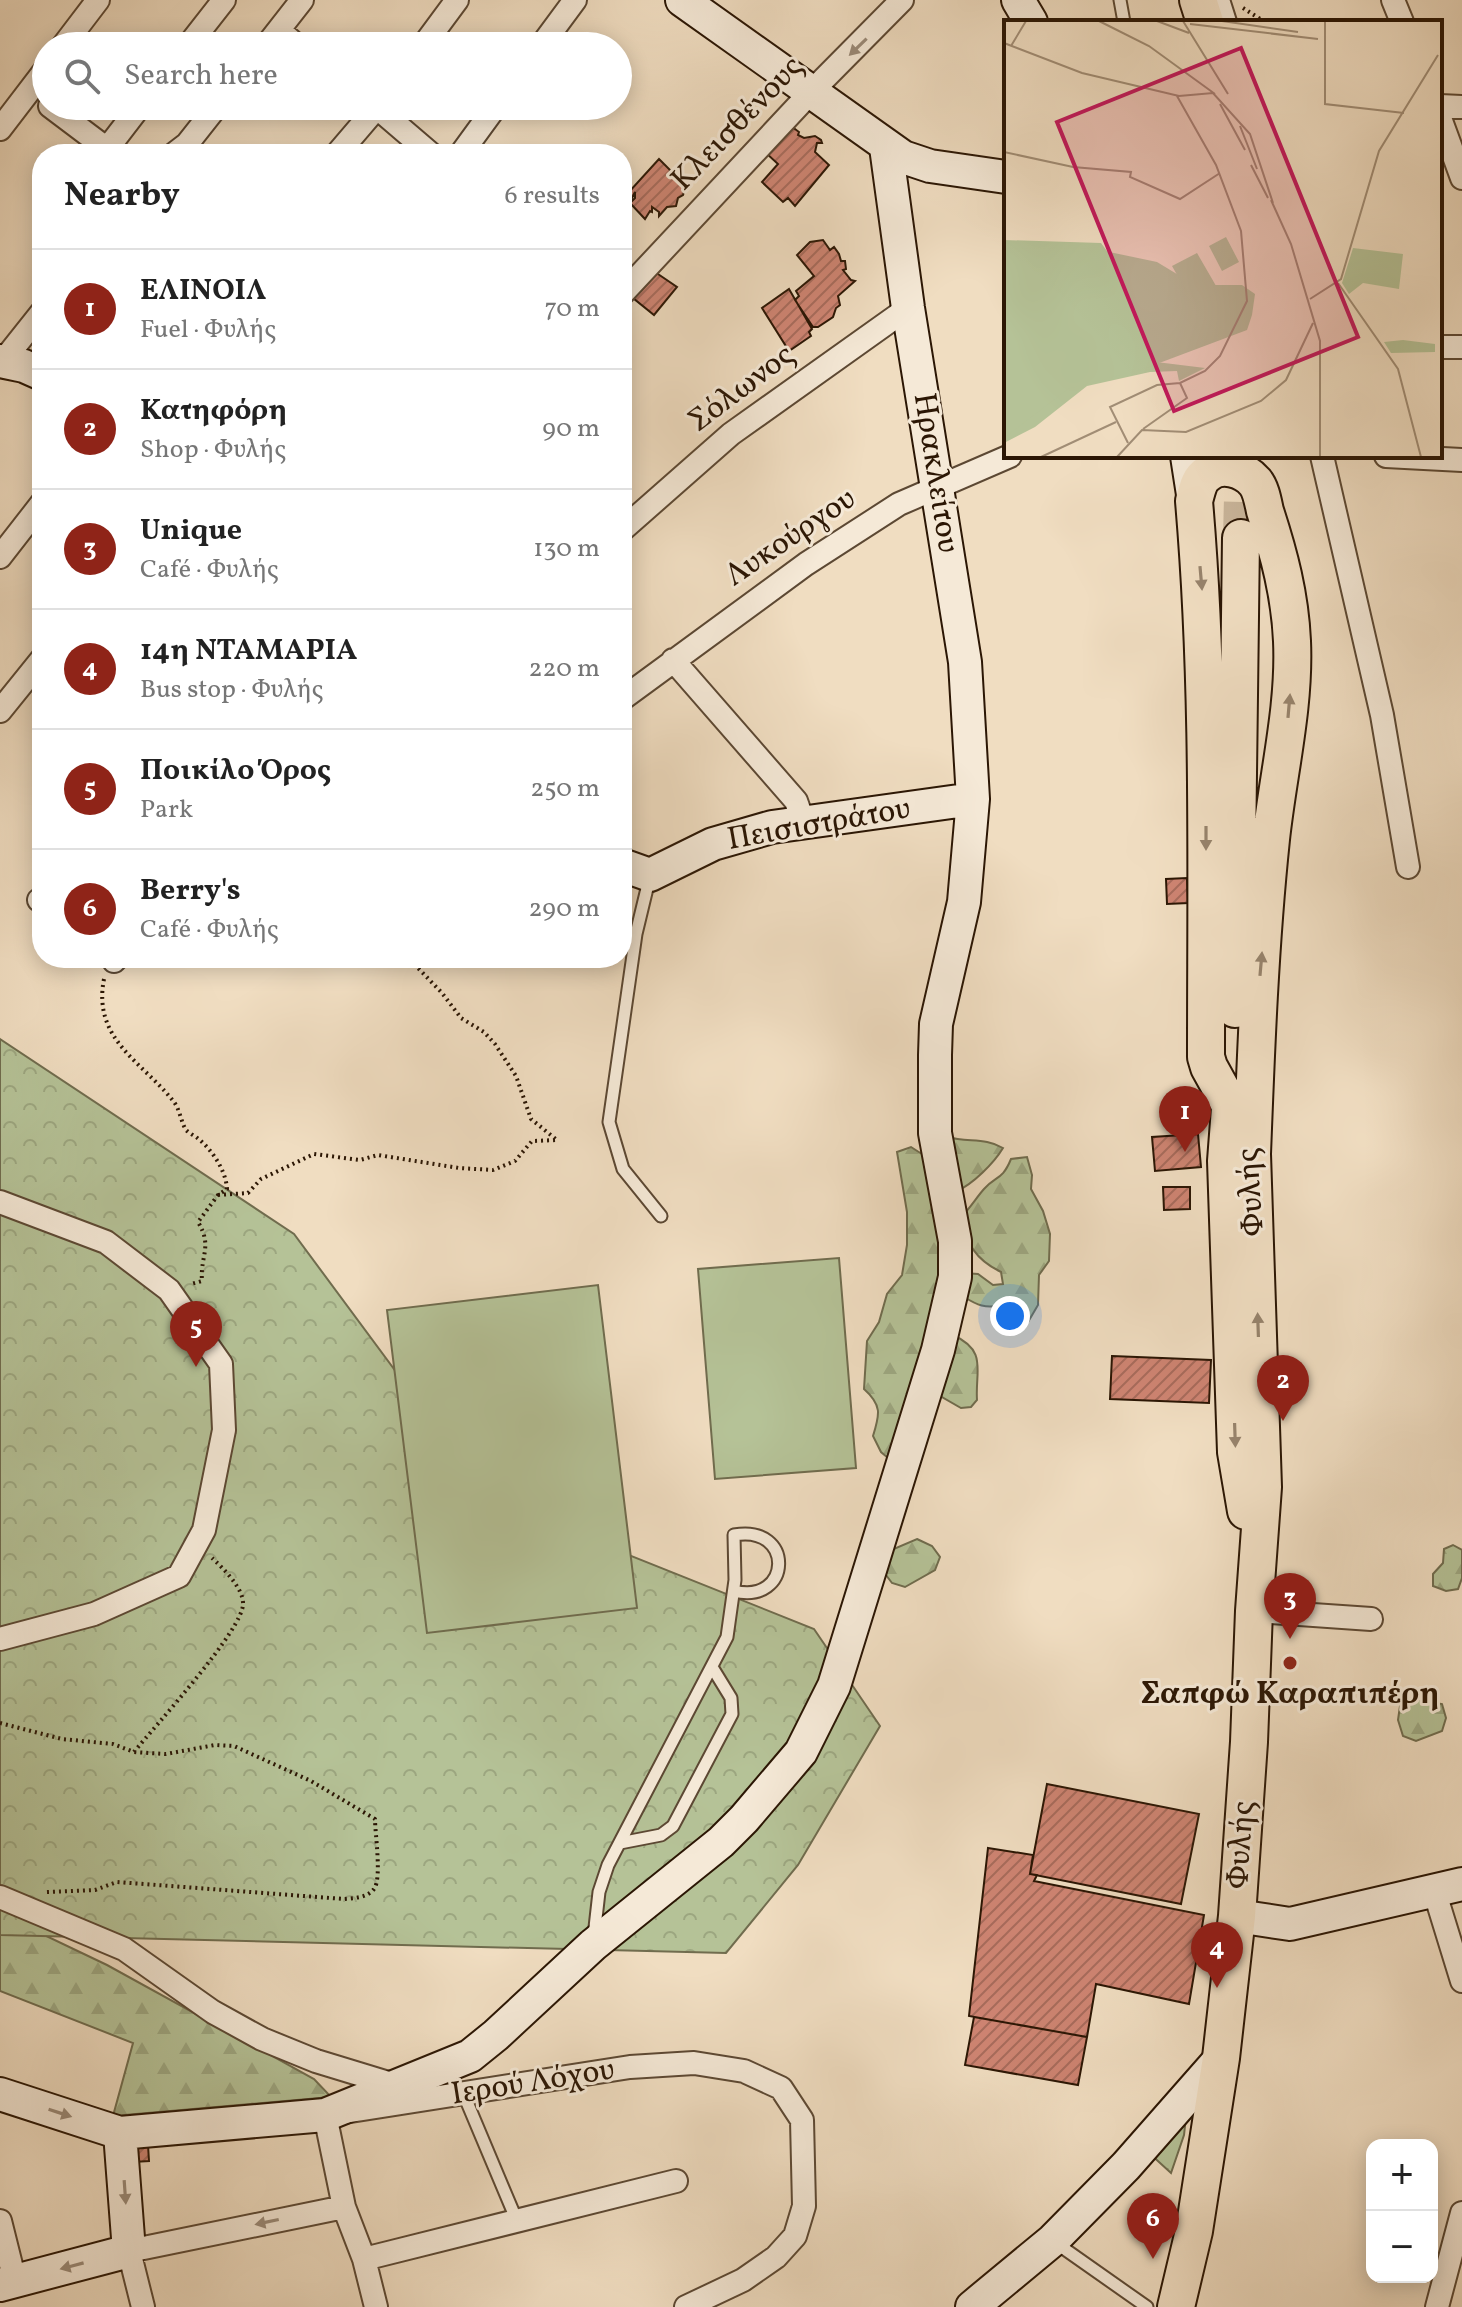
<!DOCTYPE html>
<html lang="en">
<head>
<meta charset="utf-8">
<style>
  :root { --surface:#fff; --page:#f6f6f6; --text:#222; --muted:#767676; --line:#e0e0e0; --accent:#8f2418 }
  body { margin:0; font-family:Vollkorn,serif; background:var(--page); color:var(--text) }
  .controls { position:absolute; right:24px; bottom:24px; display:grid; overflow:hidden; border-radius:16px; box-shadow:0 4px 20px #0003 }
  .controls button { width:72px; height:72px; display:grid; place-items:center; padding:0; border:0; border-bottom:2px solid var(--line); background:var(--surface); color:var(--text); font:40px sans-serif }
  .you { position:absolute; left:1010px; top:1316px; width:28px; height:28px; margin:-20px; border:6px solid #fff; border-radius:50%; background:#1a73e8; box-shadow:0 0 0 12px #1a73e833 }
  .badge { display:grid; place-items:center; width:52px; height:52px; border-radius:50%; background:var(--accent); color:#fff; font-size:26px; font-weight:700 }
  .pin { position:absolute; translate:-50% -66px; filter:drop-shadow(0 2px 4px #0008) }
  .pin::after { content:''; position:absolute; top:42px; width:28px; height:24px; background:inherit; clip-path:polygon(0 0,100% 0,50% 100%) }
  .list { margin:0; padding:0; list-style:none }
  h2 { display:flex; justify-content:space-between; align-items:center; height:104px; margin:0; padding:0 32px; font-size:34px }
  h2 small { font-size:26px; font-weight:400; color:var(--muted) }
  .list li { display:grid; grid-template-columns:52px 1fr auto; gap:24px; align-items:center; box-sizing:border-box; height:120px; padding:0 32px; border-top:2px solid var(--line) }
  .list b { display:block; font-size:30px; white-space:nowrap }
  .list p { margin:0; font-size:26px; white-space:nowrap; color:var(--muted) }
  .list em { font-size:26px; font-style:normal; color:var(--muted) }
  .icon { flex:none; width:44px; height:44px; fill:none; stroke:currentColor; stroke-width:2; stroke-linecap:round; stroke-linejoin:round }
  .map { position:relative; flex:none; width:1462px; height:2307px; overflow:hidden }
  .search { position:absolute; background:var(--surface); box-shadow:0 4px 20px #0003; left:32px; top:32px; width:600px; height:88px; display:flex; align-items:center; gap:20px; box-sizing:border-box; padding:0 28px; border-radius:44px; color:var(--muted); font-size:30px }
  .panel { position:absolute; background:var(--surface); box-shadow:0 4px 20px #0003; left:32px; top:144px; width:600px; height:824px; border-radius:32px }
  .map>svg:first-child { display:block }
  .grass { fill:url(#grass-tufts); stroke:#706c4e; stroke-width:2 }
  .forest { fill:url(#forest-firs); stroke:#706c4e; stroke-width:2 }
  .park { fill:url(#park-crowns); stroke:#706c4e; stroke-width:2 }
  .pitch { fill:#b5c297; stroke:#706c4e; stroke-width:2 }
  .building { fill:url(#building-hatch); stroke:#2b1604; stroke-width:2 }
  .lines { fill:none; stroke-linecap:round; stroke-linejoin:round }
  .primary-tunnel { stroke:#c9b59b; stroke-width:36; stroke-dasharray:36 18; stroke-linecap:butt }
  .lane-casing { stroke:#5c4833; stroke-width:15 }
  .street-casing { stroke:#5c4833; stroke-width:26 }
  .secondary-casing { stroke:#2b1604; stroke-width:36 }
  .primary-casing { stroke:#2b1604; stroke-width:40 }
  .path { stroke:#2b1604; stroke-width:4; stroke-dasharray:2 4; stroke-linecap:butt }
  .lane { stroke:#f5e9d7; stroke-width:11 }
  .street { stroke:#f5e9d7; stroke-width:22 }
  .secondary { stroke:#f5e9d7; stroke-width:32 }
  .primary { stroke:#f0ddc1; stroke-width:36 }
  .oneway { fill:#9a8a78 }
  .oneway2 { fill:#97836c }
  .poi-dot { fill:#8f2418; stroke:#f5e9d7; stroke-width:3 }
  .labels { text-anchor:middle; dominant-baseline:central; stroke-width:6; stroke-linejoin:round; paint-order:stroke }
  .street-label { font-size:32px; fill:#2b1604; stroke:#f5e9d7 }
  .poi-label { font-size:32px; font-weight:bold; fill:#2b1604; stroke:#f5e9d7 }
  .inset-road { fill:none; stroke:#a18d75; stroke-width:2 }
  .view { fill:#c2185b; fill-opacity:0.15; stroke:#c2185b; stroke-width:4 }
  .inset-edge { fill:none; stroke:#2b1604; stroke-width:4 }
</style>
</head>
<body>
<div class="map">
<svg width="1462" height="2307" viewBox="0 0 1462 2307">
  <defs>
    <pattern id="grass-tufts" width="24" height="20" patternUnits="userSpaceOnUse" patternTransform="scale(2)"><rect width="24" height="20" fill="#b5c297"/><path d="M3 7l-1-3M5 7V3M7 7l1-3M15 17l-1-3M17 17v-4M19 17l1-3" fill="none" stroke="#9ca680"/></pattern>
    <pattern id="forest-firs" width="22" height="20" patternUnits="userSpaceOnUse" patternTransform="scale(2)"><rect width="22" height="20" fill="#b5c297"/><path d="M5 1l3.5 6h-7zM16 11l3.5 6h-7z" fill="#9ca680"/></pattern>
    <pattern id="park-crowns" width="20" height="18" patternUnits="userSpaceOnUse" patternTransform="scale(2)"><rect width="20" height="18" fill="#b5c297"/><path d="M2 6a3 3 0 1 1 6 0M12 15a3 3 0 1 1 6 0" fill="none" stroke="#9ca680"/></pattern>
    <pattern id="building-hatch" width="6" height="6" patternUnits="userSpaceOnUse" patternTransform="scale(2)"><rect width="6" height="6" fill="#ce8472"/><path d="M-1 1l2-2M0 6l6-6M5 7l2-2" fill="none" stroke="#a76b5b"/></pattern>
  </defs>
  <rect width="100%" height="100%" fill="#f0ddc1"/>
  <filter id="stains"><feTurbulence type="fractalNoise" baseFrequency=".0025" numOctaves="4"/><feColorMatrix values="0 0 0 0 .2 0 0 0 0 .09 0 0 0 0 .02 0 0 0 .5 -.17"/></filter>
  <radialGradient id="worn" r=".72"><stop offset=".6" stop-color="#630" stop-opacity="0"/><stop offset="1" stop-color="#630" stop-opacity=".3"/></radialGradient>
  <path class="grass" d="M 1186,2117 L 1184,2135 L 1171,2173 L 1148,2152 Z"/>
  <path class="forest" d="M 948,1137 C 967,1143 985,1137 1003,1148 C 994,1163 973,1184 957,1191 Z
    M 911,1147 L 925,1156 L 948,1269 L 893,1462 L 881,1452 L 873,1436 C 880,1414 882,1405 864,1389 L 867,1341 L 879,1322 L 887,1294 L 902,1275 L 907,1245 L 907,1212 L 897,1152 Z
    M 1027,1157 L 1032,1175 L 1031,1189 L 1043,1211 L 1050,1234 L 1049,1261 L 1039,1275 L 1038,1305 L 1028,1322 L 1016,1331 L 1001,1305 C 986,1309 977,1305 964,1297 L 964,1273 L 978,1274 L 993,1285 L 1003,1284 L 1001,1272 C 976,1260 965,1243 962,1216 C 971,1207 976,1198 984,1189 C 996,1175 1002,1181 1011,1159 Z
    M 953,1335 C 988,1351 975,1370 977,1400 L 971,1407 L 961,1408 L 935,1393 Z
    M 917,1539 L 932,1546 L 940,1557 L 935,1570 L 905,1587 L 892,1583 L 883,1571 L 889,1551 Z
    M 1453,1545 L 1462,1550 L 1462,1578 L 1458,1589 L 1446,1591 L 1433,1586 L 1433,1574 L 1443,1563 L 1444,1549 Z
    M 1409,1698 L 1442,1704 L 1446,1718 L 1442,1731 L 1416,1741 L 1403,1736 L 1398,1720 L 1400,1706 Z
    M 0,1914 L 107,1965 L 314,2079 L 331,2097 L 113,2116 L 133,2043 L 0,1991 Z"/>
  <path class="park" d="M 0,1039 L 294,1234 L 491,1500 L 814,1629 L 880,1726 L 798,1865 L 726,1953 L 0,1935 Z"/>
  <path class="pitch" d="M 839,1258 L 856,1468 L 715,1479 L 698,1269 Z
    M 598,1285 L 637,1608 L 427,1633 L 387,1310 Z"/>
  <path class="building" d="M 791,126 L 799,132 L 798,135 L 804,138 L 815,136 L 821,140 L 822,143 L 817,143 L 815,152 L 829,165 L 795,206 L 788,198 L 783,202 L 762,182 L 778,164 L 766,153 Z
    M 659,159 L 686,186 L 683,195 L 678,198 L 676,206 L 667,207 L 659,216 L 659,212 L 652,207 L 652,212 L 650,211 L 645,219 L 630,203 L 635,198 L 635,192 L 632,198 L 628,193 Z
    M 823,240 L 830,250 L 834,247 L 839,254 L 841,261 L 845,261 L 846,269 L 843,270 L 851,280 L 855,281 L 838,296 L 840,305 L 836,308 L 833,317 L 818,327 L 813,327 L 795,300 L 799,296 L 796,291 L 814,276 L 797,255 L 810,242 Z
    M 655,272 L 677,287 L 654,315 L 633,298 Z
    M 789,289 L 812,329 L 809,332 L 811,336 L 789,351 L 762,308 Z
    M 1187,878 L 1188,903 L 1167,904 L 1166,879 Z
    M 1198,1134 L 1201,1167 L 1155,1171 L 1152,1137 Z
    M 1163,1187 L 1190,1187 L 1190,1209 L 1164,1210 Z
    M 1112,1356 L 1211,1360 L 1209,1403 L 1110,1399 Z
    M 1047,1784 L 1199,1814 L 1181,1904 L 1030,1874 Z
    M 988,1848 L 1033,1855 L 1030,1874 L 1037,1875 L 1034,1881 L 1204,1915 L 1189,2004 L 1096,1984 L 1087,2037 L 969,2016 Z
    M 974,2017 L 1087,2037 L 1078,2085 L 965,2065 Z
    M 133,2145 L 148,2145 L 149,2161 L 133,2162 Z"/>
  <g class="lines">
    <path class="primary-tunnel" d="M 1241,538 L 1243,456"/>
    <g class="lane-casing">
      <path id="lane" d="M 1120,0 L 1124,22
        M 650,876 L 636,934 L 609,1122 L 623,1169 L 661,1216
        M 620,1843 L 661,1835 L 673,1826 L 732,1714 L 731,1698 L 712,1667
        M 594,1936 L 599,1892 L 608,1865 L 727,1637 L 735,1580 L 734,1535 C 795,1524 792,1605 734,1591
        M 464,2095 L 517,2221
        M 1056,2243 L 1147,2307"/>
    </g>
    <g class="street-casing">
      <path id="street" d="M 1218,0 L 1225,22
        M 1393,0 L 1402,22
        M 279,30 L 297,46
        M 63,46 L 98,0
        M 188,46 L 224,0
        M 266,46 L 302,0
        M 423,46 L 457,0
        M 541,46 L 575,0
        M 50,106 L 107,149 L 140,106
        M 375,106 L 431,154
        M 1440,106 L 1462,107
        M 1440,118 L 1462,178
        M 0,129 L 46,69
        M 174,154 L 187,144 L 217,106
        M 337,154 L 378,106
        M 461,154 L 496,106
        M 622,294 L 811,92 L 902,0
        M 1440,347 L 1462,347
        M 0,365 L 42,312
        M 1322,456 L 1382,715 L 1408,867
        M 1386,456 L 1462,460
        M 622,530 L 731,434 L 908,308
        M 0,557 L 42,503
        M 673,660 L 796,801 L 803,821
        M 622,699 L 806,564 L 899,504 L 1010,456
        M 0,711 L 42,659
        M 39,900 L 42,898
        M 114,961 L 117,958
        M 0,1202 L 106,1242 L 169,1290 L 221,1364 L 224,1430 L 204,1530 L 179,1576 L 94,1614 L 0,1639
        M 1254,1611 L 1371,1619
        M 1434,1890 L 1462,1981
        M 0,1897 L 124,1949 L 213,2012 L 262,2039 L 316,2061 L 398,2086
        M 0,2221 L 15,2281
        M 364,2259 L 676,2181
        M 143,2307 L 129,2251 L 344,2207
        M 376,2307 L 364,2259 L 344,2207 L 325,2115 L 630,2067 L 694,2063 L 744,2071 L 781,2088 L 802,2120 L 804,2206 L 795,2236 L 776,2257 L 743,2280 L 686,2307
        M 1437,2307 L 1462,2213"/>
    </g>
    <g class="secondary-casing">
      <path id="secondary" d="M 682,0 L 903,157 L 930,166 L 1006,177
        M 1018,0 L 1031,22
        M 0,361 L 24,366 L 42,374
        M 1187,456 L 1194,501
        M 622,865 L 650,875 L 713,844 L 772,827 L 973,799
        M 1237,1916 L 1290,1924 L 1462,1884
        M 0,2094 L 120,2133 L 325,2115 L 470,2056 L 496,2035 L 593,1945 L 721,1842 L 744,1819 L 801,1752 L 834,1686 L 938,1350 L 955,1277 L 955,1241 L 935,1133 L 935,1055 L 936,1024 L 964,902 L 973,799 L 965,662 L 908,308 L 886,147
        M 0,2285 L 129,2251 L 120,2133
        M 972,2307 L 1053,2240 L 1126,2166 L 1221,2058"/>
    </g>
    <g class="primary-casing">
      <path id="primary" d="M 1198,0 L 1205,22
        M 1235,1009 L 1241,538
        M 1230,1105 L 1209,1067 L 1206,1057 C 1206,871 1210,686 1194,501 C 1197,491 1198,480 1207,474 C 1221,462 1244,469 1255,482 C 1261,489 1263,502 1265,511 C 1279,554 1290,595 1292,641 C 1295,707 1278,774 1271,839 C 1260,944 1256,1049 1252,1154
        M 1230,1108 L 1226,1161 L 1236,1452 L 1246,1511
        M 1176,2307 L 1194,2231 L 1221,2058 L 1237,1916 L 1249,1742 L 1254,1611 L 1263,1487 L 1252,1154 L 1248,1131"/>
    </g>
    <path class="path" d="M 1243,8 L 1265,22
      M 104,979 C 92,1040 143,1062 174,1102 C 180,1110 181,1122 186,1130 C 189,1133 193,1135 196,1137 C 211,1148 226,1170 227,1189 L 218,1195 L 198,1222 C 213,1247 200,1255 202,1281 L 191,1284
      M 218,1195 L 248,1193 L 261,1179 L 314,1154 L 360,1160 L 378,1155 L 459,1168 L 493,1170 L 515,1161 L 532,1141 L 557,1140 L 531,1119 L 516,1076 L 495,1044 L 484,1032 L 461,1018 L 442,993 L 418,968 L 404,958
      M 0,1723 L 62,1739 L 113,1744 L 134,1752 L 166,1754 L 215,1745 L 234,1746 L 311,1781 L 375,1819 C 375,1834 382,1878 374,1889 C 367,1898 354,1898 344,1899 L 117,1882 L 95,1890 L 46,1892
      M 134,1752 C 154,1727 245,1628 243,1603 C 243,1588 223,1568 212,1558"/>
    <use href="#lane" class="lane"/>
    <use href="#street" class="street"/>
    <use href="#secondary" class="secondary"/>
    <use href="#primary" class="primary"/>
  </g>
  <defs><path id="oneway-solid" d="M-6-.8H1V-3.2L6.5 0L1 3.2V.8H-6Z" transform="scale(2)"/></defs>
  <g class="oneway">
    <use href="#oneway-solid" transform="translate(858 47) rotate(136)"/>
    <use href="#oneway-solid" transform="translate(60 2113) rotate(18)"/>
    <use href="#oneway-solid" transform="translate(125 2192) rotate(86)"/>
    <use href="#oneway-solid" transform="translate(267 2222) rotate(168)"/>
    <use href="#oneway-solid" transform="translate(72 2266) rotate(165)"/>
  </g>
  <g class="oneway2">
    <use href="#oneway-solid" transform="translate(1201 578) rotate(85)"/>
    <use href="#oneway-solid" transform="translate(1289 706) rotate(-85)"/>
    <use href="#oneway-solid" transform="translate(1206 838) rotate(90)"/>
    <use href="#oneway-solid" transform="translate(1261 964) rotate(-85)"/>
    <use href="#oneway-solid" transform="translate(1258 1325) rotate(-92)"/>
    <use href="#oneway-solid" transform="translate(1235 1435) rotate(88)"/>
  </g>
  <circle class="poi-dot" cx="1290" cy="1663" r="8"/>
  <g class="labels">
    <g class="street-label">
      <text transform="translate(738 124) rotate(-46)">Κλεισθένους</text>
      <text transform="translate(742 389) rotate(-37)">Σόλωνος</text>
      <text transform="translate(935 473) rotate(81)">Ηρακλείτου</text>
      <text transform="translate(791 538) rotate(-34)">Λυκούργου</text>
      <text transform="translate(819 825) rotate(-10)">Πεισιστράτου</text>
      <text transform="translate(1252 1192) rotate(-94)">Φυλής</text>
      <text transform="translate(1242 1845) rotate(-86)">Φυλής</text>
      <text transform="translate(533 2083) rotate(-9)">Ιερού Λόχου</text>
    </g>
    <g class="poi-label">
      <text x="1290" y="1695">Σαπφώ Καραπιπέρη</text>
    </g>
  </g>
  <g transform="translate(1004 20)">
    <rect width="438" height="438" fill="#f0ddc1"/>
    <path d="M 0,220 L 97,223 L 106,235 L 0,244 ZM 144,341 L 201,348 L 175,361 L 173,351 L 146,352 L 83,366 L 31,407 L 0,423 L 0,406 L 34,378 Z" fill="#b5c297"/>
    <path d="M 0,228 L 91,229 L 153,242 L 191,265 L 238,265 L 251,274 L 248,295 L 243,310 L 142,348 L 64,369 L 0,418 ZM 349,228 L 399,234 L 395,269 L 359,263 L 345,274 L 338,263 ZM 399,320 L 431,324 L 431,332 L 387,333 L 380,322 Z" fill="#b5c297"/>
    <path d="M 222,217 L 235,242 L 218,251 L 205,226 ZM 193,233 L 215,271 L 190,285 L 168,246 Z" fill="#b5c297"/>
    <path class="inset-road" d="M 95,1 L 145,26 L 211,74M 153,1 L 185,13M 179,1 L 224,74M 218,1 L 294,12M 321,1 L 321,84 L 400,93M 186,4 L 314,19M 0,23 L 78,53 L 175,76 L 209,73 L 246,114 L 269,183M 7,26 L 22,1M 216,84 L 241,130M 236,106 L 253,149M 0,132 L 69,147 L 127,152 L 126,157 L 176,179 L 216,153M 247,145 L 264,178M 267,180 L 287,224 L 316,321 L 316,437M 334,263 L 394,349 L 417,437M 306,279 L 337,259 L 375,131 L 434,35M 139,409 L 183,378 L 176,363M 124,423 L 106,387 L 153,365 L 176,363 L 201,351 L 216,336 L 243,281 L 237,211 L 212,145 L 173,76M 37,437 L 112,402M 113,437 L 138,410 L 182,412 L 257,381 L 282,360 L 309,303"/>
    <path class="view" d="M 237,28 L 354,317 L 170,391 L 53,102 Z"/>
    <rect width="438" height="438" class="inset-edge"/>
  </g>
  <rect width="100%" height="100%" filter="url(#stains)"/>
  <rect width="100%" height="100%" fill="url(#worn)"/>
</svg>
<div class="controls">
<button>+</button>
<button>−</button>
</div>
<div class="you"></div>
<div class="pin badge" style="left:1185px;top:1152px">1</div>
<div class="pin badge" style="left:1283px;top:1421px">2</div>
<div class="pin badge" style="left:1290px;top:1639px">3</div>
<div class="pin badge" style="left:1217px;top:1988px">4</div>
<div class="pin badge" style="left:196px;top:1367px">5</div>
<div class="pin badge" style="left:1153px;top:2259px">6</div>
<div class="search"><svg class="icon" aria-label="search" viewBox="0 0 24 24"><circle cx="10" cy="10" r="6"/><path d="M15 15l6 6"/></svg>Search here</div>
<section class="panel">
<h2>Nearby<small>6 results</small></h2>
<ul class="list">
<li><span class="badge">1</span><div><b>ΕΛΙΝΟΙΛ</b><p>Fuel · Φυλής</p></div><em>70 m</em></li>
<li><span class="badge">2</span><div><b>Κατηφόρη</b><p>Shop · Φυλής</p></div><em>90 m</em></li>
<li><span class="badge">3</span><div><b>Unique</b><p>Café · Φυλής</p></div><em>130 m</em></li>
<li><span class="badge">4</span><div><b>14η ΝΤΑΜΑΡΙΑ</b><p>Bus stop · Φυλής</p></div><em>220 m</em></li>
<li><span class="badge">5</span><div><b>Ποικίλο Όρος</b><p>Park</p></div><em>250 m</em></li>
<li><span class="badge">6</span><div><b>Berry's</b><p>Café · Φυλής</p></div><em>290 m</em></li>
</ul>
</section>
</div>
</body>
</html>
